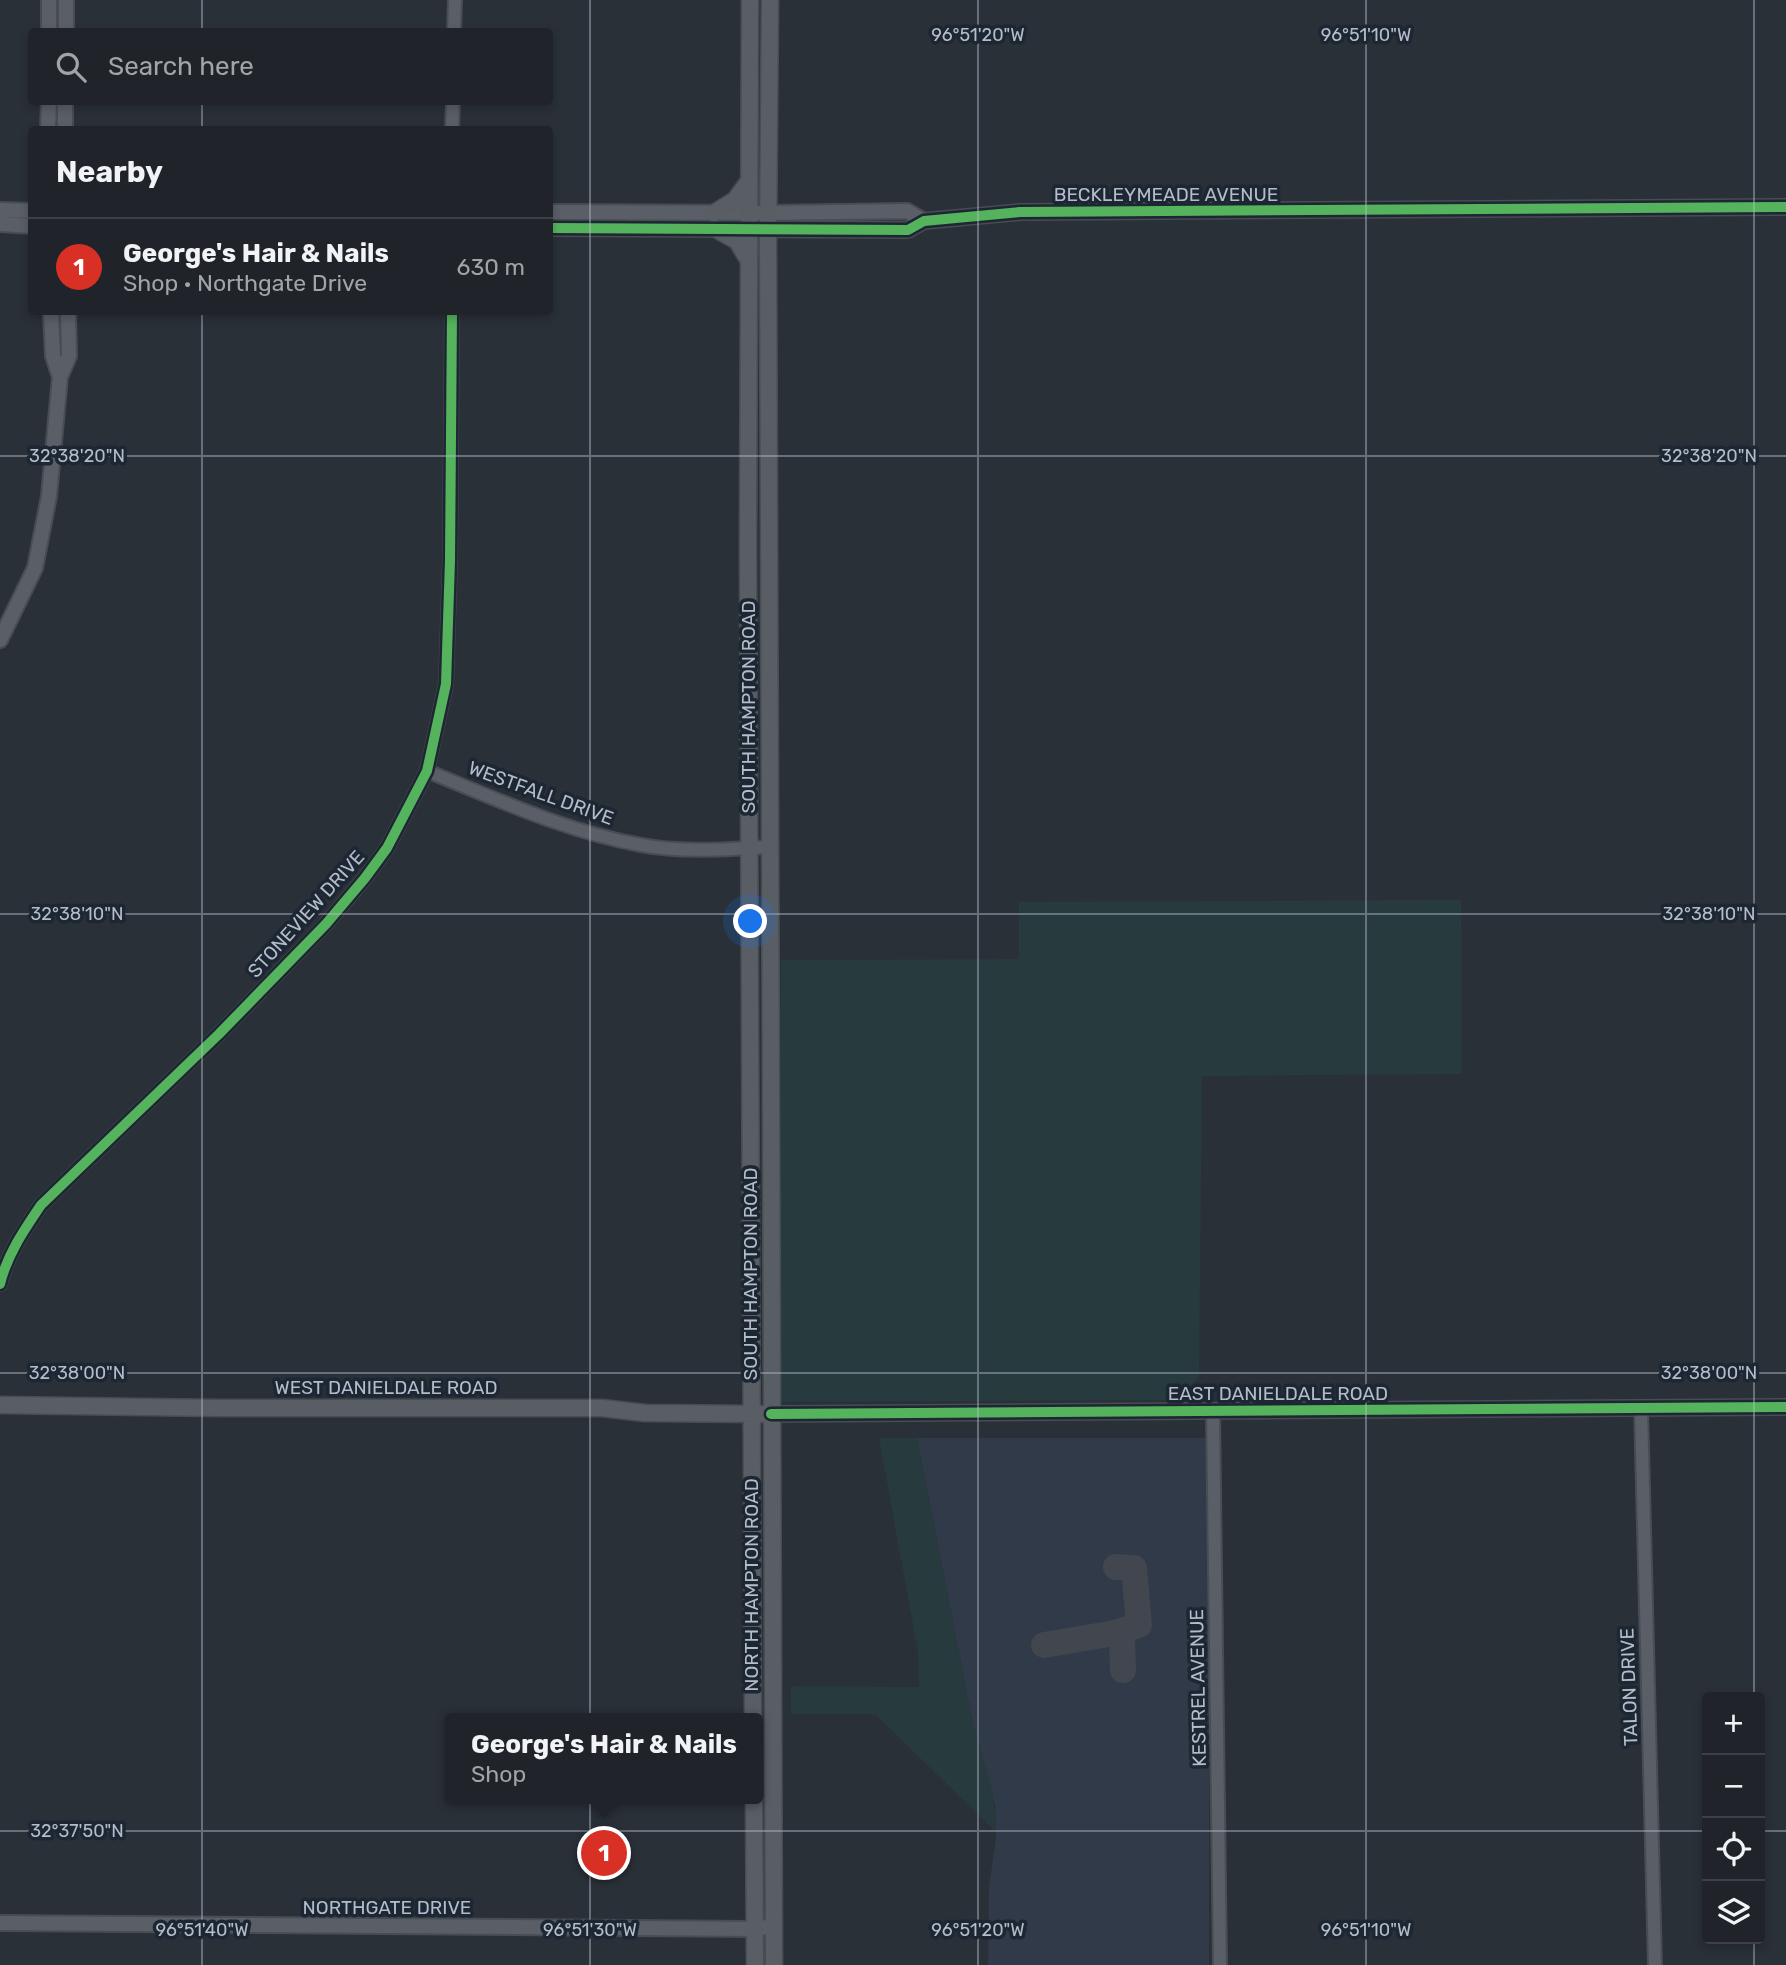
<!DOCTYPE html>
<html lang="en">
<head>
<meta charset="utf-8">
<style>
  :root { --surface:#20242a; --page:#282c32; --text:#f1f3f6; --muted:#a2a4a8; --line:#3d4147; --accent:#d93025 }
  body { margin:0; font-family:Rubik,sans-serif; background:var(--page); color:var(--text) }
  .controls { position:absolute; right:21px; bottom:21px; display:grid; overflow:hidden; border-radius:7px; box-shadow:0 4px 10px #0003 }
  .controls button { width:63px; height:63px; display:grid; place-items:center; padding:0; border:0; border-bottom:2px solid var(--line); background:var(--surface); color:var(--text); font:35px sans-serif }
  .you { position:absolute; left:751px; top:922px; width:24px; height:24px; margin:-18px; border:5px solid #fff; border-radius:50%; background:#1a73e8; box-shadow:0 0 0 10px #1a73e833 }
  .badge { display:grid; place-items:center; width:46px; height:46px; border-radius:50%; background:var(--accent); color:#fff; font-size:23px; font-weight:700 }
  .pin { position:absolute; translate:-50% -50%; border:4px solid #fff; box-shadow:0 2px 7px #0006 }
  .popup { position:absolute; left:445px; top:1713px; width:318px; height:91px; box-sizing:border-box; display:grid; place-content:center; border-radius:7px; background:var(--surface); filter:drop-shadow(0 2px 5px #0005); font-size:23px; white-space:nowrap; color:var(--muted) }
  .popup b { font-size:26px; color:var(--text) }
  .popup::after { content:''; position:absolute; left:50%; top:100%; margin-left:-14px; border:14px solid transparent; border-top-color:var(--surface) }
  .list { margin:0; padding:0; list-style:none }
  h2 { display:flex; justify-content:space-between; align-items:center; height:91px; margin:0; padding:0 28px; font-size:30px }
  h2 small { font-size:23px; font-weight:400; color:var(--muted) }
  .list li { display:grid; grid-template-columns:46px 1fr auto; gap:21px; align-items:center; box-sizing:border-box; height:98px; padding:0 28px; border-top:2px solid var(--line) }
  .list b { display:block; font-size:26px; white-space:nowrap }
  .list p { margin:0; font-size:23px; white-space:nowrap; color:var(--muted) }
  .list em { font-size:23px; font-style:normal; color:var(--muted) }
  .icon { flex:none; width:38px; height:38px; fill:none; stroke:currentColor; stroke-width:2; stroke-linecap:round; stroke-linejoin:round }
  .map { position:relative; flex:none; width:1786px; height:1965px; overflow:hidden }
  .search { position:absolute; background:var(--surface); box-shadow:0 4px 10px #0003; left:28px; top:28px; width:525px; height:77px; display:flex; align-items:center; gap:18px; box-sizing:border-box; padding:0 24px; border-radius:7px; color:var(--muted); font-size:26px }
  .panel { position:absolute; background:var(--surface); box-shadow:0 4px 10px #0003; left:28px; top:126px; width:525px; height:189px; border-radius:7px }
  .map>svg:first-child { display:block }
  .airport { fill:#313a48 }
  .green { fill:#273a3e }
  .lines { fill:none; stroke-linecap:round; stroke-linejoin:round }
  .taxiway { stroke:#42464e; stroke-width:26 }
  .minor-casing { stroke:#484c53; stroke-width:16 }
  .tertiary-casing { stroke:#484c53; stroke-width:18 }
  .secondary-casing { stroke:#484c53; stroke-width:19 }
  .minor { stroke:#5a5e66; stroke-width:12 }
  .tertiary { stroke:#5a5e66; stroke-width:14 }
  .secondary { stroke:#595d64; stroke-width:16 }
  .cycleway-casing { stroke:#1d2633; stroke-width:15 }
  .cycleway { stroke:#56b35d; stroke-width:10 }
  .ticks { fill:none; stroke:#b4bcc9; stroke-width:2; stroke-opacity:0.45 }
  .labels { text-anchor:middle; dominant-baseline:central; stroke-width:7; stroke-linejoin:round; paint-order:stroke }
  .street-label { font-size:19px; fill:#b4bcc9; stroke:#1d2633 }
  .ticks-label { font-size:18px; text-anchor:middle; fill:#b4bcc9; stroke:#1d2633; stroke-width:7; stroke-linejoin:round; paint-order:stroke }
</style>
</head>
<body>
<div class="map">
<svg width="1786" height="1965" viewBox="0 0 1786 1965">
  <rect width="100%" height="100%" fill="#2a3038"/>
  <path class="airport" d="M 917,1438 L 1209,1438 L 1209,1965 L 988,1965 L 989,1888 L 996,1837 L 995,1805 L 971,1715 Z"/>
  <path class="green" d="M 1461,900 L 1462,1074 L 1202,1076 L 1199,1377 L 1176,1400 L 781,1402 L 781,960 L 1019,959 L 1019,902 Z
    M 879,1438 L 917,1438 L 971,1715 L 993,1794 L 996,1832 L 875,1714 L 791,1714 L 791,1686 L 919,1687 L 918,1652 Z"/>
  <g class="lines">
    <path class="taxiway" d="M 1115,1633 L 1122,1639 L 1123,1670
      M 1044,1645 L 1115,1633 L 1139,1625 L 1134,1568 L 1116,1567"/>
    <g class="minor-casing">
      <path id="minor" d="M 454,32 L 455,0
        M 452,130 L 453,102
        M 427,771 C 496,799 567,832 641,845 C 683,853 727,849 770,847
        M 0,1284 C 7,1255 24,1230 41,1205 L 219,1034 L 326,924 L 365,878 L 387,848 L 427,771 L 446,684 L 450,560 L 452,312
        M 1641,1408 L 1655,1965
        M 1213,1412 L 1220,1965"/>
    </g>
    <g class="tertiary-casing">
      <path id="tertiary" d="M 49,32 L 49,0
        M 66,32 L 66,0
        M 48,130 L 49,102
        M 65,130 L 65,102
        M 0,210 L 32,211
        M 550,212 L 768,213 L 907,211 L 924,221
        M 0,224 L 32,226
        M 550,228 L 908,230 L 924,221 L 1020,212 L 1786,207
        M 51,312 L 53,356 L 60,377
        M 0,640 L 35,568 L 49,496 L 60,377 L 69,356 L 68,312
        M 771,1414 L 1786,1407
        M 0,1923 L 754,1929 L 773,1926"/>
    </g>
    <g class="secondary-casing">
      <path id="secondary" d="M 750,0 L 748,548 L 753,1718
        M 770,0 L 768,239 L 774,1965
        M 714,213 L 735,200 L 749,181
        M 714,228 L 737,241 L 749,261
        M 0,1405 L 218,1408 L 602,1408 L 645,1413 L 762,1414
        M 754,1799 L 755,1965"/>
    </g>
    <use href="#minor" class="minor"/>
    <use href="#tertiary" class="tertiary"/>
    <use href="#secondary" class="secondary"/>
    <g class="cycleway-casing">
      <path id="cycleway" d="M 550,228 L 908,230 L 924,221 L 1020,212 L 1786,207
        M 0,1284 C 7,1255 24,1230 41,1205 L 219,1034 L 326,924 L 365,878 L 387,848 L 427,771 L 446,684 L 450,560 L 452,312
        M 771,1414 L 1786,1407"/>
    </g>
    <use href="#cycleway" class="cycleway"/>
  </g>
  <path class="ticks" d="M 202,0 L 202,32M 590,0 L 590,1965M 978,0 L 978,1965M 1366,0 L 1366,1965M 1754,0 L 1754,1697M 202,102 L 202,130M 202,312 L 202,1965M 0,456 L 1786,456M 0,914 L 1786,914M 0,1373 L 1786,1373M 0,1831 L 1707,1831M 1760,1831 L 1786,1831M 1754,1939 L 1754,1965"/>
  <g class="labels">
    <g class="street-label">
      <text x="1166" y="194">BECKLEYMEADE AVENUE</text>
      <text transform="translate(748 707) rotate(-90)">SOUTH HAMPTON ROAD</text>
      <text transform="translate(541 793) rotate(20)">WESTFALL DRIVE</text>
      <text transform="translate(306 914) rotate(-48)">STONEVIEW DRIVE</text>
      <text transform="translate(750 1274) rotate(-90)">SOUTH HAMPTON ROAD</text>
      <text x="386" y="1387">WEST DANIELDALE ROAD</text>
      <text x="1278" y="1393">EAST DANIELDALE ROAD</text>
      <text transform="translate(751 1585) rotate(-90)">NORTH HAMPTON ROAD</text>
      <text transform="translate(1629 1687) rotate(-92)">TALON DRIVE</text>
      <text transform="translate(1198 1688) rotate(-91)">KESTREL AVENUE</text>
      <text x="387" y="1907">NORTHGATE DRIVE</text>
    </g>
  </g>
  <g class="ticks-label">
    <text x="978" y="41">96°51'20"W</text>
    <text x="1366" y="41">96°51'10"W</text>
    <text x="77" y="462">32°38'20"N</text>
    <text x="1709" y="462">32°38'20"N</text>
    <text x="77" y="920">32°38'10"N</text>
    <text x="1709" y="920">32°38'10"N</text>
    <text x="77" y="1379">32°38'00"N</text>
    <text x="1709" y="1379">32°38'00"N</text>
    <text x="77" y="1837">32°37'50"N</text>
    <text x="202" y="1936">96°51'40"W</text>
    <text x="590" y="1936">96°51'30"W</text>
    <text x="978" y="1936">96°51'20"W</text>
    <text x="1366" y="1936">96°51'10"W</text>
  </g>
</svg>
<div class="controls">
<button>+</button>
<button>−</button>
<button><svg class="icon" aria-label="locate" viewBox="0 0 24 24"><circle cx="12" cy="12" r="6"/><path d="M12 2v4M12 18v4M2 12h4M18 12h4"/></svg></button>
<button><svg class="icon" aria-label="layers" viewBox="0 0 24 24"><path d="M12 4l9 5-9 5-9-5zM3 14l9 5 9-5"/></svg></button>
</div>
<div class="you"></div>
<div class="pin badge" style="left:604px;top:1853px">1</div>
<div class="popup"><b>George's Hair &amp; Nails</b>Shop</div>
<div class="search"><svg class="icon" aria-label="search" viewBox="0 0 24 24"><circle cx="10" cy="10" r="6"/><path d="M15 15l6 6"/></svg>Search here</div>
<section class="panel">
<h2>Nearby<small></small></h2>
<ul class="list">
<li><span class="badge">1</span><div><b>George's Hair &amp; Nails</b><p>Shop · Northgate Drive</p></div><em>630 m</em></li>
</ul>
</section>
</div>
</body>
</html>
